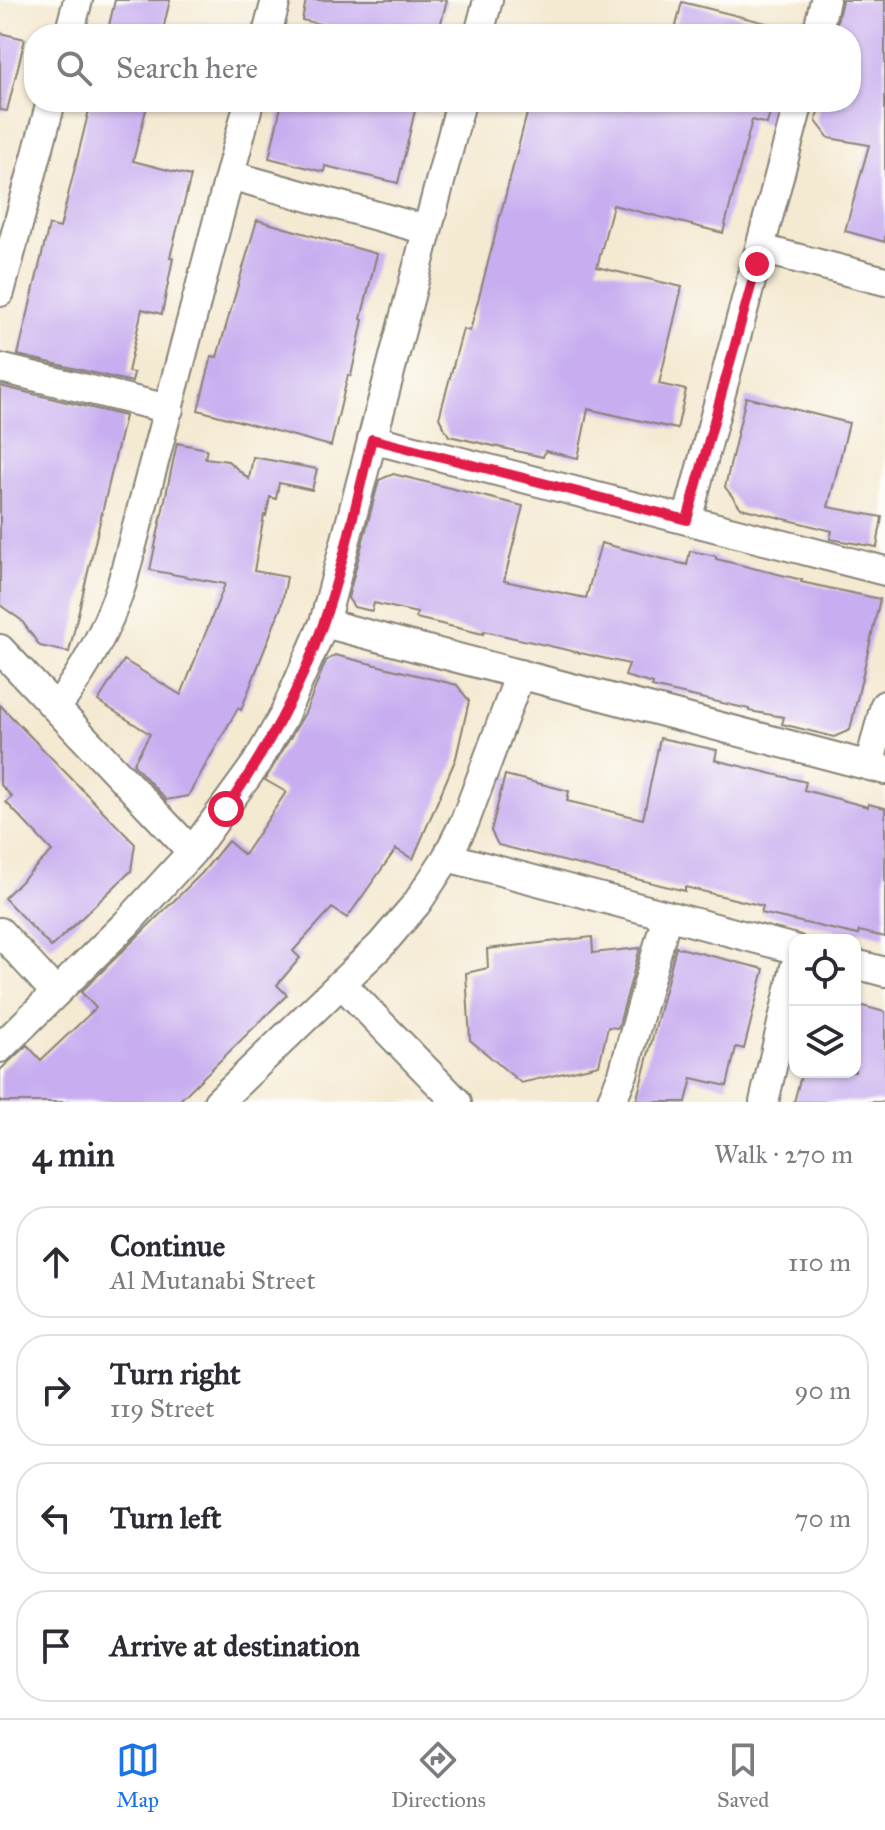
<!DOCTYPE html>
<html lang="en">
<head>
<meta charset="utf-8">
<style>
  :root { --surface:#fff; --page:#f2f2f3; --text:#2b2b33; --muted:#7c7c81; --line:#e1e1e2; --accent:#1a73e8 }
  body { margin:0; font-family:"IM FELL Great Primer",serif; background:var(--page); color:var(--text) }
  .controls { position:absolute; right:24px; bottom:24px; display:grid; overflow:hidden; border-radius:16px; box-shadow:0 2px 6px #0004 }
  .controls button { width:72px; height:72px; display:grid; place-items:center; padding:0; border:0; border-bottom:2px solid var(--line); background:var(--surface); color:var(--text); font:40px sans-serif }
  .stop { position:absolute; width:24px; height:24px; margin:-18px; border:6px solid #e11d48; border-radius:50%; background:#fff }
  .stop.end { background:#e11d48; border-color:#fff; box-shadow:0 2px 8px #0008 }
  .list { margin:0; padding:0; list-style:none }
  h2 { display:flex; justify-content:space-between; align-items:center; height:104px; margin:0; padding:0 32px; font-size:34px }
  h2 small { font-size:26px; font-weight:400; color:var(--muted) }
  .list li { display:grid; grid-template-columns:52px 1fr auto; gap:24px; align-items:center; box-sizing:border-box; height:112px; margin:0 16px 16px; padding:0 16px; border:2px solid var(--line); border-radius:32px }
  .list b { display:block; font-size:30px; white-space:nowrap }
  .list p { margin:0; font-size:26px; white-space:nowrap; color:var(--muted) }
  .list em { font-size:26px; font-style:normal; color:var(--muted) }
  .icon { flex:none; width:44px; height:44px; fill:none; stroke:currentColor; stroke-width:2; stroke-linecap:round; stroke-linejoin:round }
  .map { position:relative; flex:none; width:885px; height:1102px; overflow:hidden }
  .search { position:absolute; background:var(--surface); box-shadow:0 2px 6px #0004; left:24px; right:24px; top:24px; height:88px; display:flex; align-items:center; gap:20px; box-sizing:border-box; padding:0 28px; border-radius:32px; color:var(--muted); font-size:30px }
  .sheet { height:616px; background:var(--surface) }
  nav { display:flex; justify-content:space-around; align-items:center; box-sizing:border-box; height:112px; border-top:2px solid var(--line); background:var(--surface); font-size:22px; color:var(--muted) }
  nav a { display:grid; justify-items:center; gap:4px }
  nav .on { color:var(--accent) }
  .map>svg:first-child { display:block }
  .building { fill:#c8aef0 }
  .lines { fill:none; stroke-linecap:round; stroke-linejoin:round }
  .street-casing { stroke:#888276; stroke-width:32 }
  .street { stroke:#fff; stroke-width:28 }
  .route { stroke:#e11d48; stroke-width:10 }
</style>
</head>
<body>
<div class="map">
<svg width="885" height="1102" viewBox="0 0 885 1102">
  <rect width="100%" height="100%" fill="#fdfcf7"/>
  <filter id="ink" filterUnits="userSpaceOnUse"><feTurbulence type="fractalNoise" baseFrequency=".0125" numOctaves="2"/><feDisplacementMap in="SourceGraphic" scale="16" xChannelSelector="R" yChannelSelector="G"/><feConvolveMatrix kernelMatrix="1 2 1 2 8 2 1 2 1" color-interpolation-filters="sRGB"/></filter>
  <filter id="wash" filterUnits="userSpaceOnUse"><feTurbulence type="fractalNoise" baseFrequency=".006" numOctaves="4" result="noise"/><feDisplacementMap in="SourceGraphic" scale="32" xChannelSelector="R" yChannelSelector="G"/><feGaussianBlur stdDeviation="1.8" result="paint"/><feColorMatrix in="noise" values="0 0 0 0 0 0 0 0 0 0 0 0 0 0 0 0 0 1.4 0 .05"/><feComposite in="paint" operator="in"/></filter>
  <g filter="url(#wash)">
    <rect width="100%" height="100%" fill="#f4e9d1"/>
    <g id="blocks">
      <path class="building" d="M 115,0 L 170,0 L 162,34 L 107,34 Z
        M 306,0 L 447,0 L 438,34 L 363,34 L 302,20 Z
        M 842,0 L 885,0 L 885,242 L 845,231 L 869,145 L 829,138 L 816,121 L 820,102 L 851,102 L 851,34 L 835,31 Z
        M 682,2 L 782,27 L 781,34 L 674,34 Z
        M 0,33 L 25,39 L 7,111 L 0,110 Z
        M 91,102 L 148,102 L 133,161 L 191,176 L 170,257 L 173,258 L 162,314 L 142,309 L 128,372 L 134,373 L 132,382 L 18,355 L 49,225 L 60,228 Z
        M 282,102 L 417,102 L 398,183 L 325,166 L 324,172 L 269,158 Z
        M 530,102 L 773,102 L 767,124 L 752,120 L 723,233 L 613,205 L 597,267 L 682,287 L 659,384 L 686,390 L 677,429 L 588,409 L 578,458 L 545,451 L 543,457 L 449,436 L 439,418 L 463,329 L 470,331 Z
        M 257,220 L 377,254 L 361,319 L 363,320 L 351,376 L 348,375 L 331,446 L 198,410 L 212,356 L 217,357 Z
        M 0,386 L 125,416 L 69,652 L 40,646 L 21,620 L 0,605 Z
        M 746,397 L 849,423 L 828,507 L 882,517 L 877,547 L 830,539 L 832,531 L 741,508 L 725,487 Z
        M 177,443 L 207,449 L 205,458 L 228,461 L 249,479 L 253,457 L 317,469 L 312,490 L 279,483 L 276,499 L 270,497 L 266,516 L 264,515 L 254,571 L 287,577 L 281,607 L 241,710 L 238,708 L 188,796 L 166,800 L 133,764 L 150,734 L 98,701 L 124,660 L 181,695 L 225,584 L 150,570 Z
        M 393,474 L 523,506 L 504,581 L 586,598 L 601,543 L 687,565 L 690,551 L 716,556 L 716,559 L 802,580 L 801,582 L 880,599 L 850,730 L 834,737 L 782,724 L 784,717 L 749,711 L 749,709 L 652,687 L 653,684 L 625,676 L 629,664 L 484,631 L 483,634 L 416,618 L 417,613 L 374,603 L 372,611 L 354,607 L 348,598 L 379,480 Z
        M 335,655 L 457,685 L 469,701 L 456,758 L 413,859 L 396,849 L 347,918 L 332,908 L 293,951 L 300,958 L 277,985 L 287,995 L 178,1102 L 0,1102 L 0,1070 L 27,1045 L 41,1060 L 96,1008 L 81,992 L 202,873 L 228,841 L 244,855 L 286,792 L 265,780 L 305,713 L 326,661 Z
        M 0,705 L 135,844 L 131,871 L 51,947 L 4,898 L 52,851 L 6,802 L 12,797 L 0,784 Z
        M 660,738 L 717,750 L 715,760 L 806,782 L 804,790 L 868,807 L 868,804 L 885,808 L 885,937 L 859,931 L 858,935 L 761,913 L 763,906 L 685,887 L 685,891 L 498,845 L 491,831 L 505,775 L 569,791 L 567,801 L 643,819 Z
        M 592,937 L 593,953 L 640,948 L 618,1028 L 608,1027 L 599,1065 L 521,1083 L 470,1040 L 466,973 L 488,968 L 487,949 Z
        M 676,947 L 764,969 L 744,1049 L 736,1047 L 727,1086 L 692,1078 L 686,1102 L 636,1102 Z
        M 855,1004 L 885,1012 L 885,1102 L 794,1102 L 802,1072 L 855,1072 Z"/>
    </g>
  </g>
  <g filter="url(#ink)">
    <use href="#blocks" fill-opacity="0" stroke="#888276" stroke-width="2"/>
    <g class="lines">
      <g class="street-casing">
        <path id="street" d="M 69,34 L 78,0
          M 267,34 L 276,0
          M 479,34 L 488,0
          M 817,34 L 825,0
          M 230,175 L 427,230
          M 761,249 L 885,281
          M 0,292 L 51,102
          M 0,368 L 169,409
          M 372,439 L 885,571
          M 687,520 L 799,102
          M 324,623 L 885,770
          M 0,649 L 192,852
          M 56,708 C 86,669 107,630 122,583 L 249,102
          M 869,766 L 885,705
          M 447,857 L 795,949
          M 0,932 L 56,993
          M 855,964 L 885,972
          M 341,983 L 457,1102
          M 0,1048 L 126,924 L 192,852 L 256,764 L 283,717 L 324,623 L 461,102
          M 218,1102 L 381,945 L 417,903 L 447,857 L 465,821 L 520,674
          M 611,1102 L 623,1074 L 667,915
          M 764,1102 L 795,967"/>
      </g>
      <use href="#street" class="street"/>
    </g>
  </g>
  <g class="lines" filter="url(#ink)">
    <path class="route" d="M 226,809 C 265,751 300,691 323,624 C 344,564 356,500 372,439 L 687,520 L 757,264"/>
  </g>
</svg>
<div class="controls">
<button><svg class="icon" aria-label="locate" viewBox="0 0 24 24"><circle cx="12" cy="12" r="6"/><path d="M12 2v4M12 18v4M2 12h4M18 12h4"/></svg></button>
<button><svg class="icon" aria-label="layers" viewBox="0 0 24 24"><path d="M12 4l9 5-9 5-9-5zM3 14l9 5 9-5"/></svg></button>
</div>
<div class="stop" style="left:226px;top:809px"></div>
<div class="stop end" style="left:757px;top:264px"></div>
<div class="search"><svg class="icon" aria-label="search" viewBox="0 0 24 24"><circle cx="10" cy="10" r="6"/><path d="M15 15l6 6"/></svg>Search here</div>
</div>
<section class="sheet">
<h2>4 min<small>Walk · 270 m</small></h2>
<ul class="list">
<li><svg class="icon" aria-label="ahead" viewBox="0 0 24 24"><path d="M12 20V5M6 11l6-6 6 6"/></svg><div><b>Continue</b><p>Al Mutanabi Street</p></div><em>110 m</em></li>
<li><svg class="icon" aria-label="right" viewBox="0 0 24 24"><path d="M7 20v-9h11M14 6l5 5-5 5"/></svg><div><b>Turn right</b><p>119 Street</p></div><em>90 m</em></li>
<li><svg class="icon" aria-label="left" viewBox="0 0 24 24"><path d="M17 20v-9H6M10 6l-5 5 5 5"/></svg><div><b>Turn left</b></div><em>70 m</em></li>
<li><svg class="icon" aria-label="arrive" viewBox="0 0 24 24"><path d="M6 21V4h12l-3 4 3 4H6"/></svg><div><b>Arrive at destination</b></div></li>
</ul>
</section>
<nav>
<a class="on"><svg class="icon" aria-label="map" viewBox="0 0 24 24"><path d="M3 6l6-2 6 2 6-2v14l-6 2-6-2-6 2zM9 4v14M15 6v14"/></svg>Map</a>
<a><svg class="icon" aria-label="directions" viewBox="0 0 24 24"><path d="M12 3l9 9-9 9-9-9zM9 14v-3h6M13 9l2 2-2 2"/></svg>Directions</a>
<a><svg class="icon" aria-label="saved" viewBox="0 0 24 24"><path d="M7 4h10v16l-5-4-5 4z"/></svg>Saved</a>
</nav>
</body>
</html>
